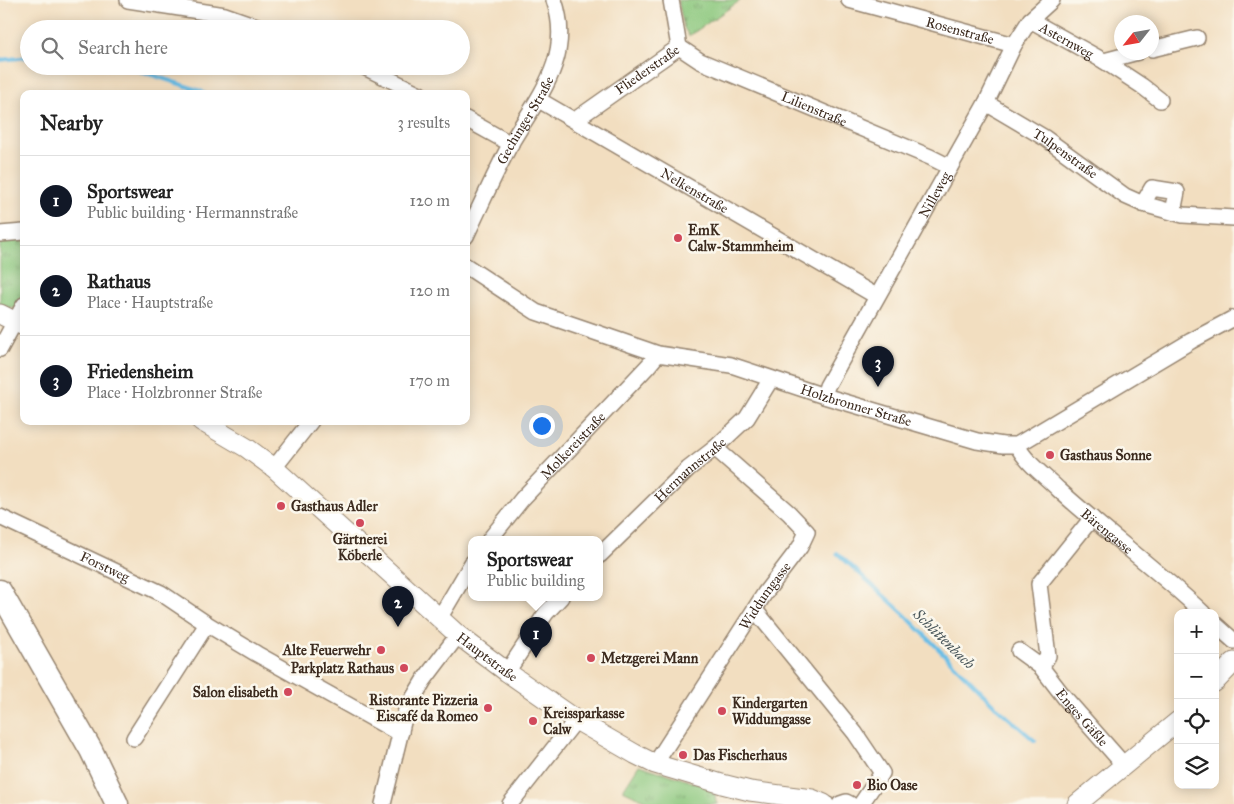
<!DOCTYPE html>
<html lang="en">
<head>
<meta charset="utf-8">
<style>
  :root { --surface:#fff; --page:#f6f6f6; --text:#222; --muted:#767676; --line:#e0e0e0; --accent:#111827 }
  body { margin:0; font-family:"IM FELL Great Primer",serif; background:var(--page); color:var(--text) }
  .controls { position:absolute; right:15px; bottom:15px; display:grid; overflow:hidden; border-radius:10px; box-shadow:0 2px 12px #0003 }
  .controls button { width:45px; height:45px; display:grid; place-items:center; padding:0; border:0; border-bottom:1px solid var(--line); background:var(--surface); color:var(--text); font:25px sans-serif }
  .compass { position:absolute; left:1114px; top:15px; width:45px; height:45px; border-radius:50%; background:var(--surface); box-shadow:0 2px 12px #0003; rotate:239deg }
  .you { position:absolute; left:541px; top:425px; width:18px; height:18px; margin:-12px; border:4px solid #fff; border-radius:50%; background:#1a73e8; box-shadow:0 0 0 8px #1a73e833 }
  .badge { display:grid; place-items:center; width:32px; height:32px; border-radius:50%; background:var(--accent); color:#fff; font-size:16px; font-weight:700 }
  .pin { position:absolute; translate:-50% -41px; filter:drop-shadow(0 1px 2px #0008) }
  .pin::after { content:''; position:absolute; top:26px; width:18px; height:15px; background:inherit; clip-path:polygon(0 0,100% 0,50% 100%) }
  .popup { position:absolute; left:468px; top:536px; width:135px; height:65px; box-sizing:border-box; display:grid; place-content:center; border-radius:10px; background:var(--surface); filter:drop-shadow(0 1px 4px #0005); font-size:16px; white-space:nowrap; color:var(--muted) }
  .popup b { font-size:19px; color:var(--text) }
  .popup::after { content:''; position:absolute; left:50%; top:100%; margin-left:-10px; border:10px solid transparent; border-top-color:var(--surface) }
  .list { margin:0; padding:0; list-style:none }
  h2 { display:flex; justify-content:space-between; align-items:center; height:65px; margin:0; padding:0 20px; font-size:21px }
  h2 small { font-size:16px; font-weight:400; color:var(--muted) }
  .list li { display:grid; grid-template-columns:32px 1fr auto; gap:15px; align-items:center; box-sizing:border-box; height:90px; padding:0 20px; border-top:1px solid var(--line) }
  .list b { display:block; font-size:19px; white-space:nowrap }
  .list p { margin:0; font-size:16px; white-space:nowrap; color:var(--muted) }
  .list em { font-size:16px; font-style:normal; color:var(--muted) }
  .icon { flex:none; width:28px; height:28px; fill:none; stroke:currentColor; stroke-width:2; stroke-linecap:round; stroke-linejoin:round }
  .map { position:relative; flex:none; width:1234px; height:804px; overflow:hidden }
  .search { position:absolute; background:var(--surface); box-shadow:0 2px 12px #0003; left:20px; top:20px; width:450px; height:55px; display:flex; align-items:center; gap:12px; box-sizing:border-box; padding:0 18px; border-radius:28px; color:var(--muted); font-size:19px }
  .panel { position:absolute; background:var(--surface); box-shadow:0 2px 12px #0003; left:20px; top:90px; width:450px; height:335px; border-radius:10px }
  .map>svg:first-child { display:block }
  .grass { fill:url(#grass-tufts); stroke:#64794e }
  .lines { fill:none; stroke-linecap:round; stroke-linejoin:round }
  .stream { stroke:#6abee6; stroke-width:4 }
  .minor-casing { stroke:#96846f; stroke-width:18 }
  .tertiary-casing { stroke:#96846f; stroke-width:21 }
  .primary-casing { stroke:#96846f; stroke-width:25 }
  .minor { stroke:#fff; stroke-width:15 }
  .tertiary { stroke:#fff; stroke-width:19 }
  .primary { stroke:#fff; stroke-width:22 }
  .poi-dot { fill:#d1495b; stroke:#fbf7ec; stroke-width:2 }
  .labels { text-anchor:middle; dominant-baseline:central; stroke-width:5; stroke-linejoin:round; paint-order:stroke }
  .street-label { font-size:14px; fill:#3b2a1e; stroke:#fbf7ec }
  .poi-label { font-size:14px; font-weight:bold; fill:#3b2a1e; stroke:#fbf7ec; text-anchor:start }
  .water-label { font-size:15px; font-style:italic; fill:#49565a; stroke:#fbf7ec }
</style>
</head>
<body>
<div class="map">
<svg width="1234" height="804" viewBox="0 0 1234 804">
  <defs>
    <pattern id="grass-tufts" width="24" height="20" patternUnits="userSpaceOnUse" patternTransform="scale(1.25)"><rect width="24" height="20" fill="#8cc87e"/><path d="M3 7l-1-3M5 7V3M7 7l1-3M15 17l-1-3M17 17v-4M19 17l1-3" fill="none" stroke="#74a367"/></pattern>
  </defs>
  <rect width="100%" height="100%" fill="#fbf7ec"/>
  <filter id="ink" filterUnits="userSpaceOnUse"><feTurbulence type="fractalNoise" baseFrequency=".02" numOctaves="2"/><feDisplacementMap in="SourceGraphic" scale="10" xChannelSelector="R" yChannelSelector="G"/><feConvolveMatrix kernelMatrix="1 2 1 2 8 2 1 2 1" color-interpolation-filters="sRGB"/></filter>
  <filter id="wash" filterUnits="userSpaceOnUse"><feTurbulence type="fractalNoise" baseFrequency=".0096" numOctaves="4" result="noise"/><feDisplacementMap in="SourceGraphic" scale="20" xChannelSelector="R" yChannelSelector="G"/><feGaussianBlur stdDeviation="1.12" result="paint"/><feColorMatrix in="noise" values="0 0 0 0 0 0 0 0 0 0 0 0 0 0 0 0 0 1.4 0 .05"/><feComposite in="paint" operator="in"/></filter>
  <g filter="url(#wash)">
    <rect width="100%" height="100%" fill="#f2dec0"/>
    <path class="grass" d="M 678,0 L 741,0 L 689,36 L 684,28 Z
      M 24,238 L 24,293 L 16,308 L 8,308 L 0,303 L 0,239 Z
      M 639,765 L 714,789 L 716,802 L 718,804 L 645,804 L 646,801 L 623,790 Z"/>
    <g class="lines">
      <path class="stream" d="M 0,60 L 29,57
        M 118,66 L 131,68 L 201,91 L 205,94
        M 837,553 L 904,614 L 995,706 L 1035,741"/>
    </g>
  </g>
  <g filter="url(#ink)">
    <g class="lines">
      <g class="minor-casing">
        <g id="minor">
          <path d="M 128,0 L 225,15 L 265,29"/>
          <path d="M 671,0 L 679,47"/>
          <path id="s1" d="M 849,0 L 1014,45"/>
          <path id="s2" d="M 1030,20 L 1104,61 L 1138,52"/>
          <path id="s3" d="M 679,47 L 700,61 L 930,157 L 950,167"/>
          <path d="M 1152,49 L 1197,38"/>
          <path d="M 1104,61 L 1142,86 L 1160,100"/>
          <path d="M 362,66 L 420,94"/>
          <path id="s4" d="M 539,100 L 876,296"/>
          <path id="s5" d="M 986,103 L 1045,138 L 1125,196 L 1143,204 L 1183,215 L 1234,218"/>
          <path d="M 466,119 L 511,144"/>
          <path id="s6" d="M 575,120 L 679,47"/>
          <path d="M 1143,204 L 1152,188 L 1177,192 L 1173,212"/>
          <path d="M 0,234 L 24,232"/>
          <path id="s7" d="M 466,236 C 481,205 495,173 511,143 C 538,97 574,57 554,0"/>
          <path id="s8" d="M 466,266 L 536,312 L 647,350 L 658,354 L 731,365 L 824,396 L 977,441 L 1003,445 L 1017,445 L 1191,341 L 1234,318"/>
          <path d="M 0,349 L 24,305"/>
          <path id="s9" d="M 824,396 L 827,386 L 986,103 L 1014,45 L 1030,20 L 1052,0"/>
          <path id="s10" d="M 1017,445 C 1026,463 1044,475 1058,489 C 1105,532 1157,569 1203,613"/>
          <path d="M 274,468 L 311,421"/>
          <path id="s11" d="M 0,517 L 161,593 L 207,624 L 257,654 L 393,730 L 401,732"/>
          <path id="s12" d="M 490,539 L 522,499 L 648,366 L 658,354"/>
          <path id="s13" d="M 600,555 L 688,469 L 715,448 L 747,418 L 771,379"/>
          <path d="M 755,610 L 855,733 L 882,773 L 861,804"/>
          <path d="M 438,618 L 443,612 L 472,563"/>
          <path d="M 1215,624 L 1234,641"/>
          <path d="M 1019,651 L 1041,667 L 1048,656 L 1039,584 L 1092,518"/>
          <path id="s14" d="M 1041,667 L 1065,698 L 1124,765"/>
          <path d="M 507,672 L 546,613 L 561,597"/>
          <path d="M 134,738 L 207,624"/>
          <path id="s15" d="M 655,764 L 765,593 L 800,547 L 807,532 L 789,513 L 715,448"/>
          <path d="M 383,804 L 406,710 L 424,680 L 458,635"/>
          <path d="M 510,804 L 576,720"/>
          <path d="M 840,804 L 846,802 L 850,804"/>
        </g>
      </g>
      <g class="tertiary-casing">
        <g id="tertiary">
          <path d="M 0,314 L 24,326"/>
          <path id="s16" d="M 201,421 L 247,448 L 274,468 L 458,635 L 507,672 L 576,720 L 635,754 L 655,764 L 722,784 L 750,791 L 812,799 L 824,804"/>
          <path d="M 1215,682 L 1234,662"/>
          <path d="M 1077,804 L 1178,721"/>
        </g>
      </g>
      <g class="primary-casing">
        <path id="primary" d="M 0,591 L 91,750 L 117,804"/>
      </g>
      <use href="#minor" class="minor"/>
      <use href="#tertiary" class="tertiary"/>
      <use href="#primary" class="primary"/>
    </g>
  </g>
  <g class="poi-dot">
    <circle cx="678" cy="238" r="5"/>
    <circle cx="1050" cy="455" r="5"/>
    <circle cx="281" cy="506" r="5"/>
    <circle cx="360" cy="523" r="5"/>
    <circle cx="381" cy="650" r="5"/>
    <circle cx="591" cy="658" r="5"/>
    <circle cx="404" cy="668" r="5"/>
    <circle cx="288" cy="692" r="5"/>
    <circle cx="488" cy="708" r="5"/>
    <circle cx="722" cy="711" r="5"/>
    <circle cx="533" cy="721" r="5"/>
    <circle cx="683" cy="755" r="5"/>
    <circle cx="857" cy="785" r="5"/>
  </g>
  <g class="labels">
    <g class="street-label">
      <text stroke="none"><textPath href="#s1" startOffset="115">Rosenstraße</textPath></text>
      <text stroke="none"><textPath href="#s2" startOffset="42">Asternweg</textPath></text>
      <text stroke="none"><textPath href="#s6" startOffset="88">Fliederstraße</textPath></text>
      <text stroke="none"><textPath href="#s3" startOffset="149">Lilienstraße</textPath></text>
      <text stroke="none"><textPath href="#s7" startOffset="130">Gechinger Straße</textPath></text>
      <text stroke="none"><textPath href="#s5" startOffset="94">Tulpenstraße</textPath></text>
      <text stroke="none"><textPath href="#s4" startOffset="180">Nelkenstraße</textPath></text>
      <text stroke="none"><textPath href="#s9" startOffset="230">Nilleweg</textPath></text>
      <text stroke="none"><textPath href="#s8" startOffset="418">Holzbronner Straße</textPath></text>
      <text stroke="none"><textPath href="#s12" startOffset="125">Molkereistraße</textPath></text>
      <text stroke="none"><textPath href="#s13" startOffset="124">Hermannstraße</textPath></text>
      <text stroke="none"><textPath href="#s10" startOffset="125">Bärengasse</textPath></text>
      <text stroke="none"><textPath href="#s11" startOffset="116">Forstweg</textPath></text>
      <text stroke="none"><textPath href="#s15" startOffset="201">Widdumgasse</textPath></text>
      <text stroke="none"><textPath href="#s16" startOffset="372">Hauptstraße</textPath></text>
      <text stroke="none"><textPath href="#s14" startOffset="65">Enges Gäßle</textPath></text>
    </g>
    <g class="poi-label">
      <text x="688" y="230">EmK<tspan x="688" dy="16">Calw-Stammheim</tspan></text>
      <text x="1060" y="455">Gasthaus Sonne</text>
      <text x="291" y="506">Gasthaus Adler</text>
      <text x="360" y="539" text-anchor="middle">Gärtnerei<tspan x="360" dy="16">Köberle</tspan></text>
      <text x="371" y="650" text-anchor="end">Alte Feuerwehr</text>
      <text x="601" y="658">Metzgerei Mann</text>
      <text x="394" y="668" text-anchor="end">Parkplatz Rathaus</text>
      <text x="278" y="692" text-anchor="end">Salon elisabeth</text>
      <text x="478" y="700" text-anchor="end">Ristorante Pizzeria<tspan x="478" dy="16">Eiscafé da Romeo</tspan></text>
      <text x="732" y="703">Kindergarten<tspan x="732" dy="16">Widdumgasse</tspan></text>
      <text x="543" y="713">Kreissparkasse<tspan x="543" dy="16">Calw</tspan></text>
      <text x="693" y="755">Das Fischerhaus</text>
      <text x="867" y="785">Bio Oase</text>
    </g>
    <g class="water-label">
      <text transform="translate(944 639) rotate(44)">Schlittenbach</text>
    </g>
  </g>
</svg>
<div class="controls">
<button>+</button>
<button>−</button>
<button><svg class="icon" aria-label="locate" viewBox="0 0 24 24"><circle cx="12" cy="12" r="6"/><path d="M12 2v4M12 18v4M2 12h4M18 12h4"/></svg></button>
<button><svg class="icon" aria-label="layers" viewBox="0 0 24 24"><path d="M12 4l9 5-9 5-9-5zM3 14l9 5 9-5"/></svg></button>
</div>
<svg class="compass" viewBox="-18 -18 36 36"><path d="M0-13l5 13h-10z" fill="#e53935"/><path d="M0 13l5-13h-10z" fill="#767676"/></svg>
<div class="you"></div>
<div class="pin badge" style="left:536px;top:658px">1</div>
<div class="popup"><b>Sportswear</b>Public building</div>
<div class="pin badge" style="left:398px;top:627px">2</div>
<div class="pin badge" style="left:878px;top:387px">3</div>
<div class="search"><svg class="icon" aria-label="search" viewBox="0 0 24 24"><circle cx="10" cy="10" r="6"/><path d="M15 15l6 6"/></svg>Search here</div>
<section class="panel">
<h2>Nearby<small>3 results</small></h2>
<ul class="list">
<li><span class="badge">1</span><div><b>Sportswear</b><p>Public building · Hermannstraße</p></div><em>120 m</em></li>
<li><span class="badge">2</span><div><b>Rathaus</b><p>Place · Hauptstraße</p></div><em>120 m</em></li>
<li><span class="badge">3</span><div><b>Friedensheim</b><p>Place · Holzbronner Straße</p></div><em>170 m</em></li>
</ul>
</section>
</div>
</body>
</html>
